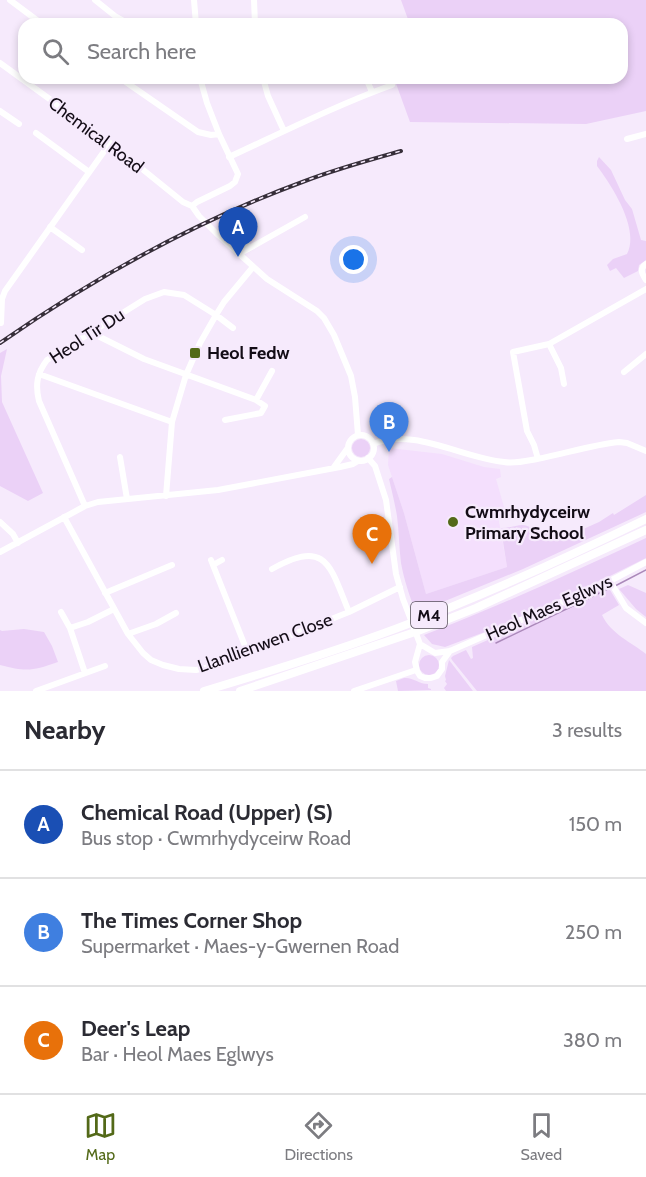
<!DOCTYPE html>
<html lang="en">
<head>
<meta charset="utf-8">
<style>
  :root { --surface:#fff; --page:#f2f2f3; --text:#2b2b33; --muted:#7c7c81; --line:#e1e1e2; --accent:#536918 }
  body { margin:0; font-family:Cabin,sans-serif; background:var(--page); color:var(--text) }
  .you { position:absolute; left:354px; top:260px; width:21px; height:21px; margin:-15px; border:4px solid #fff; border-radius:50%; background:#1a73e8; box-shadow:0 0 0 9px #1a73e833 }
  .badge { display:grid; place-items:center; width:39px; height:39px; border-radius:50%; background:var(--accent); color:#fff; font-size:20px; font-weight:700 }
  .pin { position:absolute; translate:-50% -50px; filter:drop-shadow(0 2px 3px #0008) }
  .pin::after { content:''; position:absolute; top:32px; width:21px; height:18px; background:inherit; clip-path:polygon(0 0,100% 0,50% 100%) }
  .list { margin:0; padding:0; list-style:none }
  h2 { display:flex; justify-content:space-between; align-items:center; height:78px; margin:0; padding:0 24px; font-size:26px }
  h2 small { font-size:20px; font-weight:400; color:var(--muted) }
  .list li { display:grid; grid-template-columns:39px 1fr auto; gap:18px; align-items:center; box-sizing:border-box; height:108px; padding:0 24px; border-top:2px solid var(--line) }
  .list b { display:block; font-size:22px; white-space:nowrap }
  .list p { margin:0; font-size:20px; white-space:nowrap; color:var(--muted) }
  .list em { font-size:20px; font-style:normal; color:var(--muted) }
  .icon { flex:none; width:33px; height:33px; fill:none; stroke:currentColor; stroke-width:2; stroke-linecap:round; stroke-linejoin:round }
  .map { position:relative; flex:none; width:646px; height:691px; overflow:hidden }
  .search { position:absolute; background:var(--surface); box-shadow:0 3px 9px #0003; left:18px; right:18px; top:18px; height:66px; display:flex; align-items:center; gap:15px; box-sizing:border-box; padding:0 21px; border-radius:18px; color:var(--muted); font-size:22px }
  .sheet { height:402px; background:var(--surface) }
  nav { display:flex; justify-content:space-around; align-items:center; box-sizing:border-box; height:84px; border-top:2px solid var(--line); background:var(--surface); font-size:16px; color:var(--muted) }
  nav a { display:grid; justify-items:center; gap:3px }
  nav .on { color:var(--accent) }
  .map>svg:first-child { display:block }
  .built { fill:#f4dffd }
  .green { fill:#ebd1f7 }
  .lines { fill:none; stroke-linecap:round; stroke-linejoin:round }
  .stream { stroke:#ab89ba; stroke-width:1.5 }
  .minor { stroke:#fff; stroke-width:6 }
  .highway { stroke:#fff; stroke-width:8 }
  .rail-casing { stroke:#362e39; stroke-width:4 }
  .rail { stroke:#f6eafc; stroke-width:1.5; stroke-dasharray:4.5; stroke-linecap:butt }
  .poi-dot { fill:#536918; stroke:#f6eafc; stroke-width:2 }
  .labels { text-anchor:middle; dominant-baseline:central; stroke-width:4.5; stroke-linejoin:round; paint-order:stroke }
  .shield { fill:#f6eafc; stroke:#574f5b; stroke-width:1.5 }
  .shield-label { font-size:16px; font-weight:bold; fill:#130c16 }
  .street-label { font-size:18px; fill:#130c16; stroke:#f6eafc }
  .poi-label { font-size:18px; font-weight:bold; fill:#130c16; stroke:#f6eafc; text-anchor:start }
</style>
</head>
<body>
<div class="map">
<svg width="646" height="691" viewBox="0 0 646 691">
  <rect width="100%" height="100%" fill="#f6eafc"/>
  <path class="built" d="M 389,448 L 442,454 L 484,467 L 500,469 L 501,477 L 496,479 L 506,514 L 498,516 L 507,567 L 426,594 L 404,513 L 388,465 Z"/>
  <path class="green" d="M 401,0 L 646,0 L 646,111 L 586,124 L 410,122 L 394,78 L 622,78 L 622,24 L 403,24 L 409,22 Z
    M 599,157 L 611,170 L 625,200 L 632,209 L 641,240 L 646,241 L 646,260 L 639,265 L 638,271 L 624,278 L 616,268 L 610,271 L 607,265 L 613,259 L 627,254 C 640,229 612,186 597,166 L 597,161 Z
    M 7,349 L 1,376 L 2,402 L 43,493 L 28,501 L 0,486 L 0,353 Z
    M352 448a9 9 0 1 1 18 0a9 9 0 1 1-18 0Z
    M 392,477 L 404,513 L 426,594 L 507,567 L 501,529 L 502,528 C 509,528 517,525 522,525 C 528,525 535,530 541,531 C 550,533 563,531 570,535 L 599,522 L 613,513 L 614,515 L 646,495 L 646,512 L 523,569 L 416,613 C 410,597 404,580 401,563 C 399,547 399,532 397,516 C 395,504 392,492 389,479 Z
    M 646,538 L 646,558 L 608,577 L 498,627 L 445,647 L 432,644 L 424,635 C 500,606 573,572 646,538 Z
    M 628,585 L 646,593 L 646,617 L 636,609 L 619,589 Z
    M 605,588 L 610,590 L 619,605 L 602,615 C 611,634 631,642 646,654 L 646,691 L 477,691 L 452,660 L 451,658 L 453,656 L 466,650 L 471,659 L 473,658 L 472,647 Z
    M 24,629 L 44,632 L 52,646 L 58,662 C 32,671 27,672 0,665 L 0,630 L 2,631 Z
    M419 665a10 10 0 1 1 20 0a10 10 0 1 1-20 0Z
    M 449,660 L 473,691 L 446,691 L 444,688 L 447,684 L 445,681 L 446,680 L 445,676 Z
    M 404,678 C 413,677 419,684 428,684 L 428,688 L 431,689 L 431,690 L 398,691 L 396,681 Z"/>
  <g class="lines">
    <path class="stream" d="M 615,586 L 646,570
      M 496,643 L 610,588"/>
    <path class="minor" d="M 10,0 L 42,24
      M 95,0 L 115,16 L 129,24
      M 194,0 L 196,24
      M 254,0 L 255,24
      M 0,63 L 110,143 L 183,202 L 192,206
      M 120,78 L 198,132 L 211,135 L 219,134
      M 263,78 L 268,96 L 284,131
      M 366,78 L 372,92
      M 0,111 L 19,124
      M 36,133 L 89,172
      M 627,139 L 646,134
      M 229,157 C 283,132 337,105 392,85
      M 192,206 L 199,216 L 216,233 L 267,279 L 317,311 L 324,318 L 334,335 L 351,376 L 355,397 L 358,435
      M 192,206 L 197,202 L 230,186 L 235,182 L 238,174 L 219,134 L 207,103 L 200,78
      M 244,216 L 247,248
      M 50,227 L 82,250
      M 239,254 L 305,217
      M 646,264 C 639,269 642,274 646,280
      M 1,323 L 2,299 L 5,291 L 110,143
      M 94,330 L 98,336 L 144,359 L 256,400 L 265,406 L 261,413 L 225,420
      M 624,372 L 646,354
      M 39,374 L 172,422
      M 564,384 L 561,368 L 549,344 L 646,289
      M 256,400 L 272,371
      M348 448a13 13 0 1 1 26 0a13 13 0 1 1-26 0Z
      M 373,444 C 412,427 463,458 504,462 C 515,464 526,461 537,459 C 564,454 591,445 619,442 L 627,443 L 646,451
      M 120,457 L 127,499
      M 368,458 L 375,466 L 386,500 L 396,574 L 403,599 L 420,644 L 415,662 L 417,671 L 420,676 L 425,678 L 431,678 L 437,676 L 442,669 L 442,662 L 450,651
      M 538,459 L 534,445 L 527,431 L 513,352 L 549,344
      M 334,467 L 347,449
      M 166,496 L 172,422 L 186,375 L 200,343 L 216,315 L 224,302 L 253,267
      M 85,506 L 39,401 C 35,385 37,373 47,360 L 145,299 L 164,292 L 184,295 L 216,315 L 233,328
      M 64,517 L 128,634 L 143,653 L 151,660 L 163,665 L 179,669 L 196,670 L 214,666 L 349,612 L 400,587
      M 0,522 L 13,534 L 18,543
      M 0,552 L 85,506 L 98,502 L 218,490 L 340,467 L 353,464 L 358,461
      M 211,560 L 247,651
      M 213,565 L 222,560
      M 272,569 C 327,538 330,566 349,612
      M 610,581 L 626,608 L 646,623
      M 105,593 L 172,565
      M 61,612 L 70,628 L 85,673
      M 70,628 L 88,622 L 114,609
      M 128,634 L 156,624 L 176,613
      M 420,644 L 435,653 L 450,651 L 610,581 L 646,562
      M 36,691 L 105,666
      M 354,691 L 416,670"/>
    <path class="highway" d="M 204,691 C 268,672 333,652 395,629 C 480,597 564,559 646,519
      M 240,691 L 418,631 L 476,608 L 646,530"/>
    <g class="rail-casing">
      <path id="rail" d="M 0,343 C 95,277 196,221 305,181 C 336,169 369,160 401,151"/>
    </g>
    <use href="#rail" class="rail"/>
  </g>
  <g class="poi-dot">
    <rect x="189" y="347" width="12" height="12" rx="3"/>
    <circle cx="453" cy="522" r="6"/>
  </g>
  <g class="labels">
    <rect class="shield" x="411" y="602" width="36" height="26" rx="4.5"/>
    <g class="shield-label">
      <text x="429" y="615">M4</text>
    </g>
    <g class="street-label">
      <text transform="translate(96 135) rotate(37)">Chemical Road</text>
      <text transform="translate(87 336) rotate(-33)">Heol Tir Du</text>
      <text transform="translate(549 608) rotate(-24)">Heol Maes Eglwys</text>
      <text transform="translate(265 643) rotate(-20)">Llanllienwen Close</text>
    </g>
    <g class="poi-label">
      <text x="207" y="353">Heol Fedw</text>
      <text x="465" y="512">Cwmrhydyceirw<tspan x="465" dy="21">Primary School</tspan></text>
    </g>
  </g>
</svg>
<div class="you"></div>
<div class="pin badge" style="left:238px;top:257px;background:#1a4fb4">A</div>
<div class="pin badge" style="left:389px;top:452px;background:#3f7fe0">B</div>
<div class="pin badge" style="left:372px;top:564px;background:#e8710a">C</div>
<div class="search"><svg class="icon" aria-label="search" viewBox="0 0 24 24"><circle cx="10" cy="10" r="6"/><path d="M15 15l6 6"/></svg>Search here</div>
</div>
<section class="sheet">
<h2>Nearby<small>3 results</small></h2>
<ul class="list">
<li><span class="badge" style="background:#1a4fb4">A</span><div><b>Chemical Road (Upper) (S)</b><p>Bus stop · Cwmrhydyceirw Road</p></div><em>150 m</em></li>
<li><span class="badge" style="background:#3f7fe0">B</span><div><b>The Times Corner Shop</b><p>Supermarket · Maes-y-Gwernen Road</p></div><em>250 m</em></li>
<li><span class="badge" style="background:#e8710a">C</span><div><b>Deer's Leap</b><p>Bar · Heol Maes Eglwys</p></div><em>380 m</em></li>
</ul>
</section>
<nav>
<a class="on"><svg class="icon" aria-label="map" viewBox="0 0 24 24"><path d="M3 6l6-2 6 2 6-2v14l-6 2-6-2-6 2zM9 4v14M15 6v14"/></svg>Map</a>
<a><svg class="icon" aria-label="directions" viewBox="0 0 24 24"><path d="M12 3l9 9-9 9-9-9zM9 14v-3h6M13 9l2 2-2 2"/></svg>Directions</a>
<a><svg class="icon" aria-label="saved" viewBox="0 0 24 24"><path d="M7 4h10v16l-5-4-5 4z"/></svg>Saved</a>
</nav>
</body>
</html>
